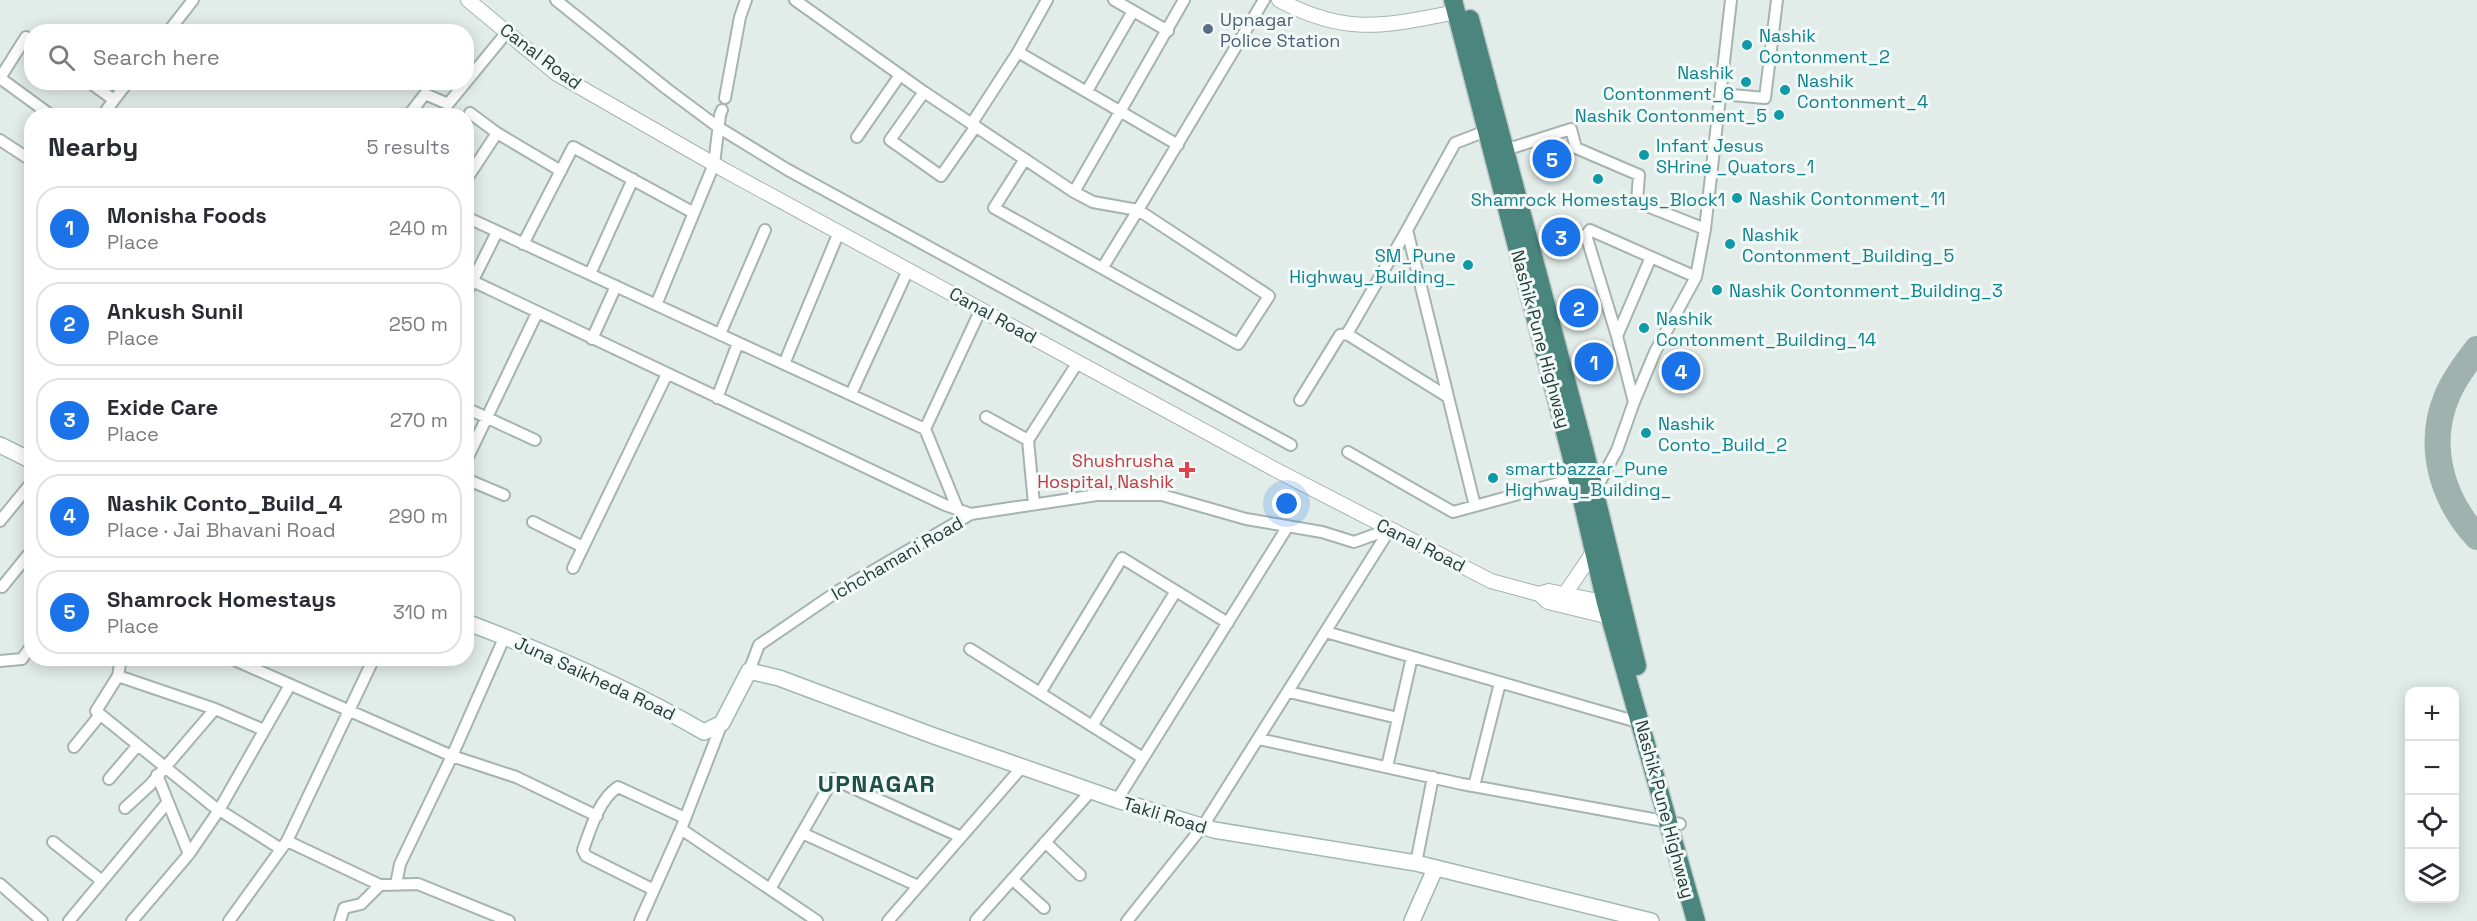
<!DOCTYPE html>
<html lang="en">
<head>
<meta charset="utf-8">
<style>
  :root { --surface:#fff; --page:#f2f2f3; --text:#2b2b33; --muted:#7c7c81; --line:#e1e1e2; --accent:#1a73e8 }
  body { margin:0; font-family:"Space Grotesk",sans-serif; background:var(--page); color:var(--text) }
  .controls { position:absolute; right:18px; bottom:18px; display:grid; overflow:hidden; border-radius:12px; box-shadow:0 3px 15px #0003 }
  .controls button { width:54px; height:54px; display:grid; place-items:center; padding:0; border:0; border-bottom:2px solid var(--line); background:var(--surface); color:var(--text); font:30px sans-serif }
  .you { position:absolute; left:1287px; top:504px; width:21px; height:21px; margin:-15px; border:4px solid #fff; border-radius:50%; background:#1a73e8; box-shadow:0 0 0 9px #1a73e833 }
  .badge { display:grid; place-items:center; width:39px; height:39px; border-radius:50%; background:var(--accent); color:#fff; font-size:20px; font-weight:700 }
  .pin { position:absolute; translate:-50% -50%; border:3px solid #fff; box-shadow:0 2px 6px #0006 }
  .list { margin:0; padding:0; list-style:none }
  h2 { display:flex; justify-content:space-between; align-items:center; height:78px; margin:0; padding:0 24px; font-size:26px }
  h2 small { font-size:20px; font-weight:400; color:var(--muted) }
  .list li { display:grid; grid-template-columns:39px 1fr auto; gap:18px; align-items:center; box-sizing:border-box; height:84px; margin:0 12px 12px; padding:0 12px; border:2px solid var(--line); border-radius:24px }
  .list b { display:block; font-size:22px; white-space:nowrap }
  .list p { margin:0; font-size:20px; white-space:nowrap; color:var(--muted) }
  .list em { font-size:20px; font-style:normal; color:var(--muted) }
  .icon { flex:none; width:33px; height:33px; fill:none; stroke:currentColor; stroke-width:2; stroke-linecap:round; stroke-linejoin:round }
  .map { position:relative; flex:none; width:2477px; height:921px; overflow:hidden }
  .search { position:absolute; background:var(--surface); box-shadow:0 3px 15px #0003; left:24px; top:24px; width:450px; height:66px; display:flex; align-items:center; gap:15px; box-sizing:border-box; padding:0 21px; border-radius:24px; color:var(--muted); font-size:22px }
  .panel { position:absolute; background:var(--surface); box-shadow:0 3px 15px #0003; left:24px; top:108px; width:450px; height:558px; border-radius:24px }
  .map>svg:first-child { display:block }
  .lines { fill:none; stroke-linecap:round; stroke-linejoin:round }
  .taxiway { stroke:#9fb2ae; stroke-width:26 }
  .minor-casing { stroke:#a5b4b0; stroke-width:14 }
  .tertiary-casing { stroke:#a5b4b0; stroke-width:16 }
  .secondary-casing { stroke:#a0b8b2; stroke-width:18 }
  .trunk-casing { stroke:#c1c9c7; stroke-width:21 }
  .minor { stroke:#fff; stroke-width:10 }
  .tertiary { stroke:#fff; stroke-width:14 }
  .secondary { stroke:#fff; stroke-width:15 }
  .trunk { stroke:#4a867e; stroke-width:18 }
  .service-dot { fill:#5c6f8a; stroke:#f2f9f6; stroke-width:2 }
  .culture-dot { fill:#0f9aa8; stroke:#f2f9f6; stroke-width:2 }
  .health-dot { fill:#e0444e; stroke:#f2f9f6; stroke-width:2 }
  .labels { text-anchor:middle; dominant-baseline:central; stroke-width:6; stroke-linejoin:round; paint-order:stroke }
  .service-label { font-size:18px; fill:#4e5e75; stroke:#f2f9f6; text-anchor:start }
  .culture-label { font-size:18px; fill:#0d838f; stroke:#f2f9f6; text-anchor:start }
  .street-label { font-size:18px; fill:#223e38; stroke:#f2f9f6 }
  .health-label { font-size:18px; fill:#be3a42; stroke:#f2f9f6; text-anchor:end }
  .district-label { font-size:24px; font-weight:bold; letter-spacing:1.5px; fill:#1d5048; stroke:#f2f9f6 }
</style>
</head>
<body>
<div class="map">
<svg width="2477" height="921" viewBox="0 0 2477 921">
  <rect width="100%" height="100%" fill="#e2ece9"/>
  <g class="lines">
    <path class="taxiway" d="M 2477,349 C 2466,363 2454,379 2447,396 C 2426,446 2442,499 2477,537"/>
    <g class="minor-casing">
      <path id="minor" d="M 556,0 L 667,89 L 718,127 L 788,170 L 1291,445
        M 795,0 L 924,92 L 1074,192 L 1093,202 L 1138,210 L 1264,0
        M 1114,0 L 1168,31
        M 168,32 L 193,0
        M 1018,52 L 1178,145
        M 0,78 L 52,116
        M 0,78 L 26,37 L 32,41
        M 89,82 L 114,100 L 128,82
        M 466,82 L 507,32
        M 1087,91 L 1133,11
        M 924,92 L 890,140 L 941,176 L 976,126
        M 1721,94 L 1765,98 L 1777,0
        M 725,98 L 740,17 L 746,0
        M 470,113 L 497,133 L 561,171
        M 102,116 L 114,100
        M 408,116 L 425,94 L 448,104 L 466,82
        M 972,123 L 1018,52 L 1047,0
        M 857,137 L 900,75
        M 0,140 L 32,161
        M 1505,150 L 1571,129 L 1576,148 L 1639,175 L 1637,202 L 1705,229
        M 1025,159 L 994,208 L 1238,344 L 1269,296 L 1138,210 L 1103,267
        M 466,180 L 497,133
        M 1074,192 L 1184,0
        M 466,217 L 925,429 L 981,309
        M 1407,230 L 1347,334 L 1448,397
        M 523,244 L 573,147 L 694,213
        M 590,274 L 633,179
        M 466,278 L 945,505 L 971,514
        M 466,294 L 497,232
        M 656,305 L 714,164 L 720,115 L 722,110
        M 720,334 L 765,230
        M 1617,336 L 1586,235 L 1590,230 L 1696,277
        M 592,339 L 616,286
        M 784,364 L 839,232
        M 851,394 L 908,270
        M 717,398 L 738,343
        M 1300,400 L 1340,335 L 1347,334
        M 1634,402 L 1617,336 L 1651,257
        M 466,408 L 535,440
        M 986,417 L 1028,440
        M 925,429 L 958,510
        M 1348,452 L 1453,512 L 1577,478
        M 466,461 L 537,313
        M 466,479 L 504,495
        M 1594,493 L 1617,450 L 1634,402 L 1655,352 L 1696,277 L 1705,229 L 1731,0
        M 1034,504 L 1028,440 L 1078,362
        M 1475,506 L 1407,230 L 1455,143 L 1486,131
        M 0,521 L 32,482
        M 533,522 L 583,547
        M 573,568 L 667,374
        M 2,587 L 32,550
        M 1326,632 L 1641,723
        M 505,636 L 452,756 L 516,777 L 597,816
        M 970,649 L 1143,758
        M 121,658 L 118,676 L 96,711 L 213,806 L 281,849
        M 230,658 L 452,756 L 400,864 L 396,884
        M 0,661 L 22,659 L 32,645
        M 749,671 L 759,645 L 838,591 L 971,514 L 1097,495 L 1162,495 L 1246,519 L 1322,532 L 1354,542 L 1390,529
        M 118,676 L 215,709 L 264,730
        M 1289,692 L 1398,718
        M 1040,693 L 1122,558 L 1228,623
        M 722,723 L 681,829 L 817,921
        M 1092,726 L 1176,591
        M 1259,739 L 1462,784 L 1680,824
        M 74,747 L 100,715
        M 1387,767 L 1412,657
        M 157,775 L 189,854
        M 109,779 L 138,745
        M 1474,786 L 1500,683
        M 1117,800 L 1288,526
        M 125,808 L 150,785 L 215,709
        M 802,833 L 918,886
        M 287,841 L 374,658
        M 53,842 L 102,881
        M 1045,842 L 1080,875
        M 1416,863 L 1433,777
        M 1012,879 L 1044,908
        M 0,884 L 42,921
        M 770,889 L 833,779 L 961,837
        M 654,890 L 586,856 L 583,850 C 590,830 599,799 618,787 L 685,818
        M 69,921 L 167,803
        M 132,921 L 189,854 L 219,810 L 290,685
        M 229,921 L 287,841 L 380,885 L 418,884 L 509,921
        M 340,921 L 344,908 L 361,904 L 380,885
        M 640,921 L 681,829
        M 888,921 L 1022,767
        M 977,921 L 976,920 L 1091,791
        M 1127,921 L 1203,826 L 1390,529"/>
    </g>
    <g class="tertiary-casing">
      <path id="tertiary" d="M 468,0 L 557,74 L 726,171 L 1276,470 L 1491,581 L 1539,594 L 1548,602 L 1618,619
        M 1279,0 C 1346,36 1385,26 1456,12
        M 1539,594 L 1549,591 L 1613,604
        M 1565,594 L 1594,551"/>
    </g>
    <g class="secondary-casing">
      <path id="secondary" d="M 0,445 L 32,461
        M 466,622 C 548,653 628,688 704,732 L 722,723 L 749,671 L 779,678 L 934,736 L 1117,800 L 1214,830 L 1416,863 L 1651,921
        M 1412,921 L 1435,869"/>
    </g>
    <g class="trunk-casing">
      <path id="trunk" d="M 1453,0 L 1577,478 L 1606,603 L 1696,921
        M 1470,19 L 1583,444 L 1637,666"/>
    </g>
    <use href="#minor" class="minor"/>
    <use href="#tertiary" class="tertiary"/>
    <use href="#secondary" class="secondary"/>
    <use href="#trunk" class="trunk"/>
  </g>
  <circle class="service-dot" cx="1208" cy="29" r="6"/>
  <g class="culture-dot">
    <circle cx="1747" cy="45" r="6"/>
    <circle cx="1746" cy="82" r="6"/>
    <circle cx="1785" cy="90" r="6"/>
    <circle cx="1779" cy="115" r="6"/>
    <circle cx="1644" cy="155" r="6"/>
    <circle cx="1598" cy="179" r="6"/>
    <circle cx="1737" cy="198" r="6"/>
    <circle cx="1730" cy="244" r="6"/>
    <circle cx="1468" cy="265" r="6"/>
    <circle cx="1717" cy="290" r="6"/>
    <circle cx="1644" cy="328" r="6"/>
    <circle cx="1646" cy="433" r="6"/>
    <circle cx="1493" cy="478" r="6"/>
  </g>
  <path class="health-dot" d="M1184 461h6v6h6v6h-6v6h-6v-6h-6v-6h6z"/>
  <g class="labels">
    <g class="service-label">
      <text x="1220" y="19">Upnagar<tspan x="1220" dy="21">Police Station</tspan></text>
    </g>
    <g class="culture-label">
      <text x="1759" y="35">Nashik<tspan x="1759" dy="21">Contonment_2</tspan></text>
      <text x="1734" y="72" text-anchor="end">Nashik<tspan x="1734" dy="21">Contonment_6</tspan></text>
      <text x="1797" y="80">Nashik<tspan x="1797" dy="21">Contonment_4</tspan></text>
      <text x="1767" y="115" text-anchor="end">Nashik Contonment_5</text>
      <text x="1656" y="145">Infant Jesus<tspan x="1656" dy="21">SHrine _Quators_1</tspan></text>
      <text x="1749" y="198">Nashik Contonment_11</text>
      <text x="1598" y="199" text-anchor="middle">Shamrock Homestays_Block1</text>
      <text x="1742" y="234">Nashik<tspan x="1742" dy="21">Contonment_Building_5</tspan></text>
      <text x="1456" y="255" text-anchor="end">SM_Pune<tspan x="1456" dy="21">Highway_Building_</tspan></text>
      <text x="1729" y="290">Nashik Contonment_Building_3</text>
      <text x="1656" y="318">Nashik<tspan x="1656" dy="21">Contonment_Building_14</tspan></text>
      <text x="1658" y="423">Nashik<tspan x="1658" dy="21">Conto_Build_2</tspan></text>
      <text x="1505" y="468">smartbazzar_Pune<tspan x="1505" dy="21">Highway_Building_</tspan></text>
    </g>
    <g class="street-label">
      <text transform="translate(541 56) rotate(37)">Canal Road</text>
      <text transform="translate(993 315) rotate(29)">Canal Road</text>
      <text transform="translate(1541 339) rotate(75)">Nashik Pune Highway</text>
      <text transform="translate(1421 545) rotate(27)">Canal Road</text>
      <text transform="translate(897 558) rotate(-30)">Ichchamani Road</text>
      <text transform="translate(595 678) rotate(25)">Juna Saikheda Road</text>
      <text transform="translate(1665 809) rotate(75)">Nashik Pune Highway</text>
      <text transform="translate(1165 815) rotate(17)">Takli Road</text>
    </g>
    <g class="health-label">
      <text x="1174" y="460">Shushrusha<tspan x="1174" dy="21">Hospital, Nashik</tspan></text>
    </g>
    <g class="district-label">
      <text x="877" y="783">UPNAGAR</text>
    </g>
  </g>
</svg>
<div class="controls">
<button>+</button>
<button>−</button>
<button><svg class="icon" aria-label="locate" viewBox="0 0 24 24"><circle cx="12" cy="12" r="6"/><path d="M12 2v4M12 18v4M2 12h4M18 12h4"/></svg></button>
<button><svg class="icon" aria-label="layers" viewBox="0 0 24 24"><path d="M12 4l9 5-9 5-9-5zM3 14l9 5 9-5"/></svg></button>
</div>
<div class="you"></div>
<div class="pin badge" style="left:1594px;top:362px">1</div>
<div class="pin badge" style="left:1579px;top:308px">2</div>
<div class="pin badge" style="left:1561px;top:237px">3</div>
<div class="pin badge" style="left:1681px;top:371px">4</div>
<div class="pin badge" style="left:1552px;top:159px">5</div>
<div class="search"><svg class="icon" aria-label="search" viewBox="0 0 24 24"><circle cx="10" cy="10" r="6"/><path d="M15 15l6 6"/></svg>Search here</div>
<section class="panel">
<h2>Nearby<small>5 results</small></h2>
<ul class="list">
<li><span class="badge">1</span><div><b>Monisha Foods</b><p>Place</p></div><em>240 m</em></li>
<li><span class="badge">2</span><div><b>Ankush Sunil</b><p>Place</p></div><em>250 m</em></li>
<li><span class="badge">3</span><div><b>Exide Care</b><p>Place</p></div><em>270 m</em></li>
<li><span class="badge">4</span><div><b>Nashik Conto_Build_4</b><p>Place · Jai Bhavani Road</p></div><em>290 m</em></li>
<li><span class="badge">5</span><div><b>Shamrock Homestays</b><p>Place</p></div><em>310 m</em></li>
</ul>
</section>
</div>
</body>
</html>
